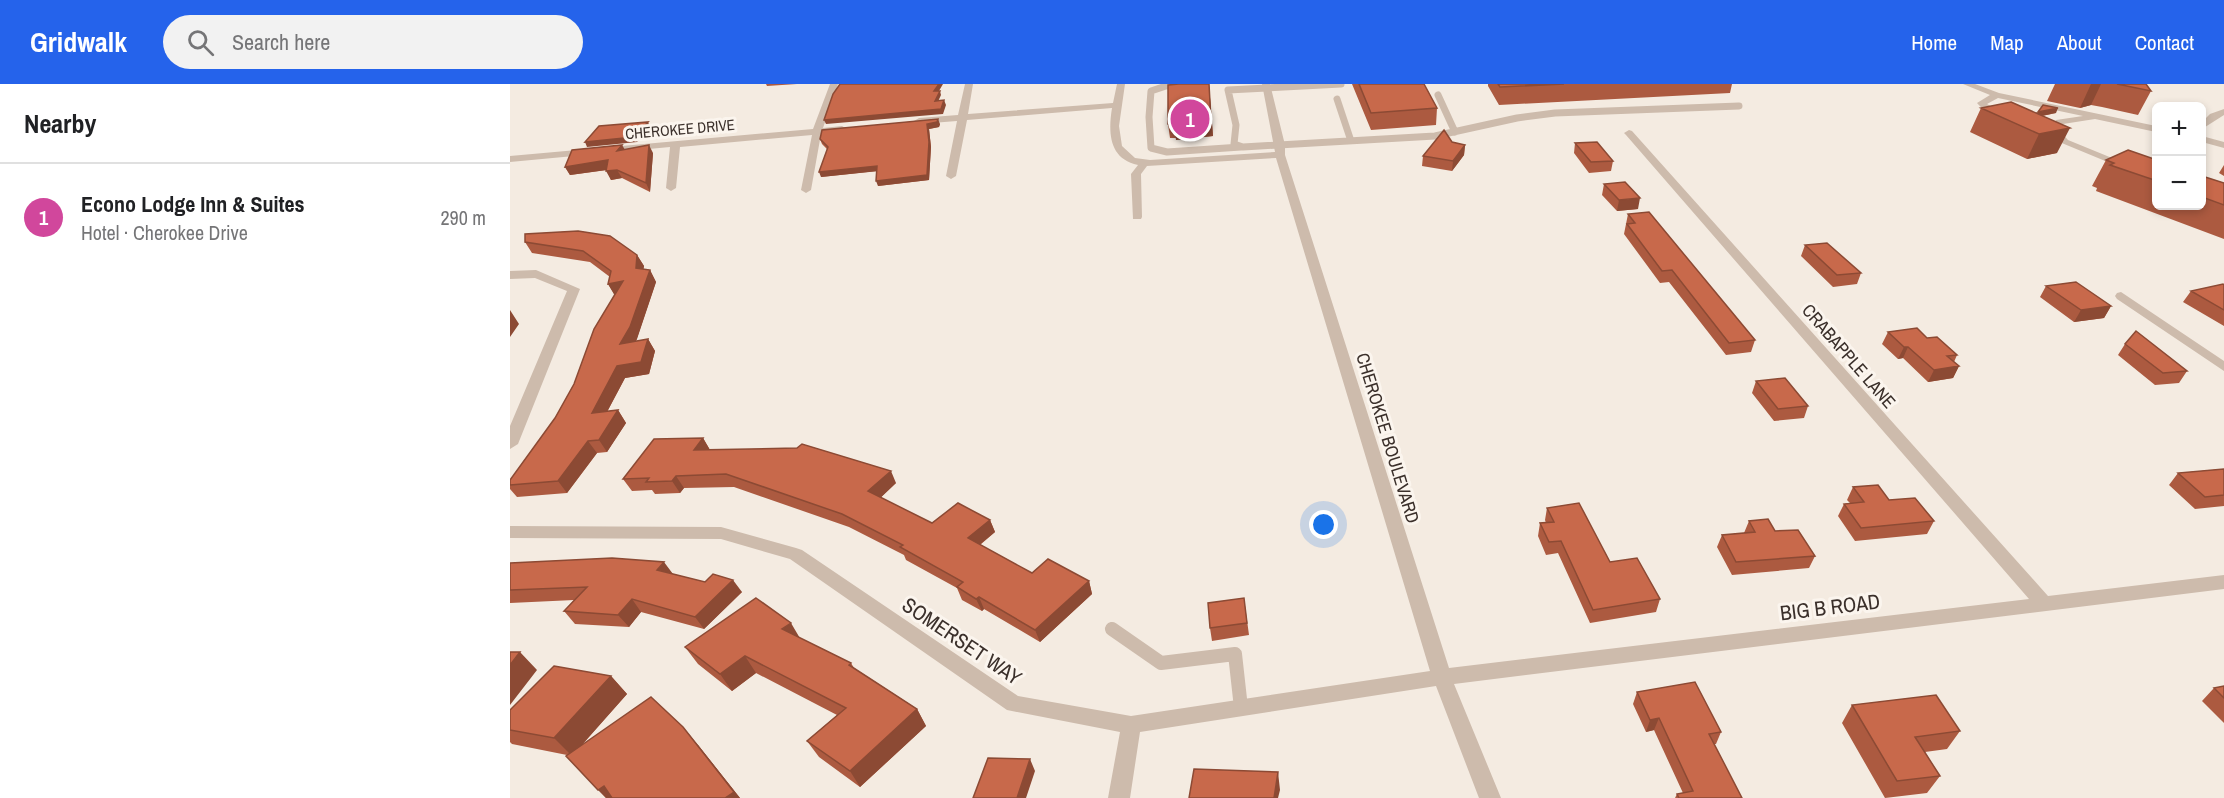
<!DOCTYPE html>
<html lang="en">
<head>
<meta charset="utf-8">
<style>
  :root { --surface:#fff; --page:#f2f2f2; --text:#202124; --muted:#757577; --line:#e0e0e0; --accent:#2563eb }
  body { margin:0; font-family:"Archivo Narrow",sans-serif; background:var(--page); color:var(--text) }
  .controls { position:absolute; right:18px; top:18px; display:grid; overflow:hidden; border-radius:9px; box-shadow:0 3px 9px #0003 }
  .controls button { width:54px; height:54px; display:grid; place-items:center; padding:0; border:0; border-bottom:2px solid var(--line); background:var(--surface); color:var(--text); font:30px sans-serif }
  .you { position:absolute; left:814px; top:441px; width:21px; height:21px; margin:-15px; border:4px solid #fff; border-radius:50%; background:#1a73e8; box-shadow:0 0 0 9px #1a73e833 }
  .badge { display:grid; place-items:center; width:39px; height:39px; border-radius:50%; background:var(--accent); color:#fff; font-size:20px; font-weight:700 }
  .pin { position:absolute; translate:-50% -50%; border:3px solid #fff; box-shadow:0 2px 6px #0006 }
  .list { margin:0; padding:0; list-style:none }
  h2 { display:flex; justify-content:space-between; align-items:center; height:78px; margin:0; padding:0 24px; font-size:26px }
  h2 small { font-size:20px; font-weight:400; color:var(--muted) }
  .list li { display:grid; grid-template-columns:39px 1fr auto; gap:18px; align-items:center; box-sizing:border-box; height:108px; padding:0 24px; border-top:2px solid var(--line) }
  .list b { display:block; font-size:22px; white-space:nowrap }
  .list p { margin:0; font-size:20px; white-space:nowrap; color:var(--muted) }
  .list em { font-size:20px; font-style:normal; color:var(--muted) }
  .icon { flex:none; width:33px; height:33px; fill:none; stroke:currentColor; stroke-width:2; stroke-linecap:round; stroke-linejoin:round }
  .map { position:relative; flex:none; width:1714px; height:714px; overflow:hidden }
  header { display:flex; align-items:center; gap:36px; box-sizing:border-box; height:84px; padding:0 30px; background:var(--accent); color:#fff }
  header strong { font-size:28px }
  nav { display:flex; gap:33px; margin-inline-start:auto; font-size:21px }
  .search { width:420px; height:54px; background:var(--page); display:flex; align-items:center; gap:15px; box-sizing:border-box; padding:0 21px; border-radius:33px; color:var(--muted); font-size:22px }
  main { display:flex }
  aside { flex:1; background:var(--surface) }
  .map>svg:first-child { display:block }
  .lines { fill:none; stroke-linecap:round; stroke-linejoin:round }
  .service-far1 { stroke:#cdbbac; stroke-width:7 }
  .service { stroke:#cdbbac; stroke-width:14 }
  .minor { fill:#cdbbac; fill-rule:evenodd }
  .wall { fill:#ac5a40 }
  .shaded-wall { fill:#8c4a34 }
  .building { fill:#c8694b; stroke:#8c4a34; stroke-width:1.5 }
  .labels { text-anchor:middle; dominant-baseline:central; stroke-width:6; stroke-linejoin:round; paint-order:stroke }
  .far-street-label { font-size:15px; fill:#3b302b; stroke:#fbf5ee }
  .street-label { font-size:18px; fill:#3b302b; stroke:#fbf5ee }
  .near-street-label { font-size:21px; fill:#3b302b; stroke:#fbf5ee }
</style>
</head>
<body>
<header>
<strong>Gridwalk</strong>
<div class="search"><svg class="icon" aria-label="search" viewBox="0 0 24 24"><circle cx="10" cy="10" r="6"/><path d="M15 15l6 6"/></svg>Search here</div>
<nav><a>Home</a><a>Map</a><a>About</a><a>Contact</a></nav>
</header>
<main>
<aside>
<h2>Nearby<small></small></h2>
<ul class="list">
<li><span class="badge" style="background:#d1479c">1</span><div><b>Econo Lodge Inn &amp; Suites</b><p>Hotel · Cherokee Drive</p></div><em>290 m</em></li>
</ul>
</aside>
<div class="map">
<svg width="1714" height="714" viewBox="0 0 1714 714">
  <rect width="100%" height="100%" fill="#f4ebe1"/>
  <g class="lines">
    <path class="service-far1" d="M 687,0 L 656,2 L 641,7 L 639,33 L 641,64 L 657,68 L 731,63
      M 831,0 L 718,6 L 726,41 L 724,60 L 733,63 L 925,52 L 1007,34 L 1045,29 L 1229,22
      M 928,11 L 945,48
      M 827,15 L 841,57"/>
    <path class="service" d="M 602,545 L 651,579 L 725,570 L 731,624"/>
    <path class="minor" d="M 320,0 L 328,0 L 313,44 L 332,42 L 337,45 L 332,48 L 311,50 L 301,106 L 296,109 L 291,106 L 302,51 L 170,63 L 166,104 L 161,107 L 156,104 L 160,63 L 0,78 L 0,72 L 303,45 Z
      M 455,0 L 463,0 L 458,30 L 603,19 L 607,0 L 615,0 L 609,42 L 612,62 L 625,74 L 640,76 L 765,68 L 752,0 L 760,0 L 775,61 L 775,71 L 939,584 L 1519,515 L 1116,51 L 1114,49 L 1119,46 L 1122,47 L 1538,512 L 1714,491 L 1714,505 L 944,600 L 991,714 L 969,714 L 926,602 L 630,648 L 620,714 L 598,714 L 610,648 L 497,626 L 280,475 L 211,455 L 0,454 L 0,442 L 211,443 L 286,464 L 292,466 L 508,612 L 621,632 L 920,587 L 766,74 L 637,82 L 631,90 L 632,133 L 631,135 L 623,135 L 621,90 L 628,81 C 599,75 598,49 602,24 L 457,36 L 446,92 L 441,95 L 436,92 L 447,37 L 409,40 L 404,37 L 409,34 L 448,31 Z
      M 1453,0 L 1465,0 L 1489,9 L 1646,42 L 1646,48 L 1585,35 L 1553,40 L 1550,47 L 1558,56 L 1646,92 L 1646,98 L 1530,50 L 1535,47 L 1542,50 L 1540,47 L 1546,36 L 1573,32 L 1488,14 L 1477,20 L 1499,32 C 1489,38 1474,27 1467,19 L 1480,11 Z
      M 1714,25 L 1714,31 L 1692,45 L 1692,38 L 1700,30 Z
      M 1692,52 L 1714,58 L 1714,64 L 1692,58 Z
      M 26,186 L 70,205 L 8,360 L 0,365 L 0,342 L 57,207 L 25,194 L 0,195 L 0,187 Z
      M 1611,208 L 1714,277 L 1714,287 L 1607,215 L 1605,212 L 1607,209 Z"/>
  </g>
  <path class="wall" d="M 256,0 L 287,0 L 257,2 Z
    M 842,0 L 914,0 L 927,24 L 926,41 L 861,46 Z
    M 978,0 L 1222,0 L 1220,9 L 989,21 L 978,2 Z
    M 1545,0 L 1636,0 L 1641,7 L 1628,31 L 1592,23 L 1581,21 L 1570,24 L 1537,17 Z
    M 700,14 L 703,52 L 666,56 L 666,54 L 660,54 L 658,40 Z
    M 1471,24 L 1527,30 L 1546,29 L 1532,32 L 1547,69 L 1517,75 L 1460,48 Z
    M 430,40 L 429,43 L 419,45 L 421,63 L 419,96 L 368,102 L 367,87 L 311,93 L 317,65 L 312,60 L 310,55 Z
    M 942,58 L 955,61 L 954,71 L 942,87 L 912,82 L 913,72 Z
    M 1065,59 L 1103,77 L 1101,87 L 1079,89 L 1064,69 Z
    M 115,66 L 143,69 L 140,108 L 112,94 L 101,96 L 97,86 L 60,91 L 55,83 Z
    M 1596,76 L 1647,76 L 1647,122 L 1692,122 L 1692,92 L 1714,99 L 1714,155 L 1586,107 L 1587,104 L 1582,102 Z
    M 1714,81 L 1714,92 L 1709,89 Z
    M 1094,100 L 1128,125 L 1107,127 L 1092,111 Z
    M 1118,130 L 1245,256 L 1241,268 L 1216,271 L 1159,198 L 1150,199 L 1114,150 Z
    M 15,158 L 127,171 L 134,182 L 133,185 L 140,186 L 146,198 L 126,257 L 138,255 L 145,267 L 139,290 L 115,294 L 97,328 L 108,326 L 116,339 L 97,368 L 87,369 L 57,409 L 7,413 L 0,405 L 0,396 L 45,334 L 64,300 L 105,211 L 98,200 L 100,193 L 80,178 L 22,169 Z
    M 1295,161 L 1351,189 L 1347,200 L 1323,203 L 1291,172 Z
    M 1714,201 L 1714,242 L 1673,218 L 1681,207 Z
    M 1536,202 L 1601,222 L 1594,234 L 1564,238 L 1530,213 Z
    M 1378,248 L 1417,254 L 1447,271 L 1444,278 L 1449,282 L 1443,294 L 1418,298 L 1393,274 L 1388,275 L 1372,260 Z
    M 1615,260 L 1677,287 L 1669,299 L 1645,301 L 1608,271 Z
    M 1246,297 L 1298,322 L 1294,334 L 1264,337 L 1242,309 Z
    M 193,354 L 200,366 L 386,399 L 370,414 L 422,439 L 480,436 L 485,448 L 470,461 L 522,489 L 579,497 L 582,510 L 530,558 L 474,525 L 472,527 L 452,516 L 447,504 L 396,476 L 394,471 L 339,443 L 224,403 L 174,404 L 170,409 L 145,410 L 142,406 L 122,407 L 113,395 Z
    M 1714,385 L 1714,422 L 1685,425 L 1659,401 L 1668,389 Z
    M 1343,403 L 1379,416 L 1424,437 L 1417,450 L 1345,457 L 1328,432 L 1334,420 L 1340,419 L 1337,416 Z
    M 1037,424 L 1100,478 L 1150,515 L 1146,528 L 1080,539 L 1048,469 L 1036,471 L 1028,452 L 1030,439 L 1036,439 L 1035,436 Z
    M 1239,437 L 1265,447 L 1305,472 L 1299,484 L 1222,491 L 1207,463 L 1212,451 L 1234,449 Z
    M 0,479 L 163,490 L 232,508 L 194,545 L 131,528 L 119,543 L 65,540 L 54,527 L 64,516 L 0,519 Z
    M 734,514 L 739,551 L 702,557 L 700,544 Z
    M 290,554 L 341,579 L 344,584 L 407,625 L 416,642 L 350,703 L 309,673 L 297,657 L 327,631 L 246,589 L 222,607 L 188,580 L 175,563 Z
    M 101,592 L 117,610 L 71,662 L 188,661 L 230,714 L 96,714 L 57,671 L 2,660 L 0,658 L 0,646 Z
    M 1714,602 L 1714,639 L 1692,617 L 1704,604 Z
    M 1127,608 L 1211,648 L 1206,660 L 1204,660 L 1232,714 L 1165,714 L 1167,710 L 1173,709 L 1144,646 L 1136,648 L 1123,620 Z
    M 1342,621 L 1450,647 L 1437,665 L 1415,668 L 1430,692 L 1417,709 L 1375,714 L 1332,639 Z"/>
  <path class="shaded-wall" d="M 429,0 L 433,0 L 426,12 L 424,7 Z
    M 699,0 L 703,52 L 666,56 L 664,42 Z
    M 1581,0 L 1591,0 L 1581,21 L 1570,24 Z
    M 430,7 L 431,11 L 426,22 L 425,17 Z
    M 434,16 L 436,21 L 433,30 L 316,40 L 314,36 Z
    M 1548,24 L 1546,29 L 1526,33 L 1528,28 Z
    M 428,35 L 430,40 L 429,43 L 419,45 L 421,63 L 419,96 L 368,102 L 366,97 L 417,40 Z
    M 138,38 L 140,43 L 127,58 L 77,63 L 75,58 Z
    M 1560,44 L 1547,69 L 1517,75 L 1529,50 Z
    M 112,61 L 117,69 L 107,67 Z
    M 139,61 L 143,69 L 140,108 L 136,99 Z
    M 955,61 L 954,71 L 942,87 L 943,77 Z
    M 98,76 L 103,85 L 60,91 L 55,83 Z
    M 367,82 L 369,87 L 311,93 L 309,88 Z
    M 107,86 L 112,94 L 101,96 L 96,87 Z
    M 1130,114 L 1128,125 L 1107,127 L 1109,116 Z
    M 127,171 L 134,182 L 132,195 L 126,184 Z
    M 140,186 L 146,198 L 127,255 L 118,272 L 110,260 Z
    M 113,197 L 105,212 L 98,200 Z
    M 1601,222 L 1594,234 L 1564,238 L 1571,226 Z
    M 0,226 L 9,240 L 0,253 Z
    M 138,255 L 145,267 L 139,290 L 115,294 L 90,341 L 82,329 L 107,282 Z
    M 1394,263 L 1398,263 L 1393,274 L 1388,275 Z
    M 1449,282 L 1443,294 L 1418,298 L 1424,286 Z
    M 108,326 L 116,339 L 97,368 L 89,356 Z
    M 193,354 L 200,366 L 184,366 Z
    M 78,357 L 87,369 L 57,409 L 48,397 Z
    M 381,387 L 386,399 L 364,420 L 358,407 Z
    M 166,392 L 174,404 L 170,409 L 162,397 Z
    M 480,436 L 485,448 L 462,467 L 458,454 Z
    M 154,478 L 163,490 L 147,486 Z
    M 223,496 L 232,508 L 194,545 L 185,533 Z
    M 579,497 L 582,510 L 530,558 L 525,546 Z
    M 469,513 L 474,525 L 472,527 L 466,515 Z
    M 122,515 L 131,528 L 119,543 L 108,531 Z
    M 281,539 L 291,556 L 272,545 Z
    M 10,568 L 27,586 L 0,621 L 0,581 Z
    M 235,572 L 246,589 L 222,607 L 210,590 Z
    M 101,592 L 117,610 L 62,672 L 44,654 Z
    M 407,625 L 416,642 L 350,703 L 340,687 Z
    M 1149,634 L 1144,646 L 1136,648 L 1140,636 Z
    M 173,643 L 188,661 L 230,714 L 215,714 Z
    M 520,675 L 525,687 L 516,714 L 507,714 Z
    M 768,688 L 770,706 L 768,714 L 764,714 Z
    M 94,702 L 106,714 L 96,714 L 88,706 Z"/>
  <path class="building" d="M 330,0 L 429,0 L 424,7 L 430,7 L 425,17 L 434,16 L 431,25 L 314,36 L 323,10 Z
    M 669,0 L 699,0 L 701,37 L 664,42 L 664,40 L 658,40 L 658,1 Z
    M 849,0 L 914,0 L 927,24 L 861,29 Z
    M 988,0 L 1054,0 L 990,3 Z
    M 1607,0 L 1636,0 L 1641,7 Z
    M 1501,18 L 1560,44 L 1529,50 L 1471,24 Z
    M 1533,21 L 1548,24 L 1528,28 Z
    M 428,35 L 427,38 L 417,40 L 419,58 L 417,91 L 366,97 L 367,82 L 309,88 L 318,63 L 310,55 L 312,46 Z
    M 138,38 L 124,53 L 75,58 L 89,42 Z
    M 934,46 L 942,58 L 955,61 L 943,77 L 913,72 Z
    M 1087,58 L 1103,77 L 1081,78 L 1065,59 Z
    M 112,61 L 107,67 L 139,61 L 136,99 L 107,86 L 96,87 L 98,76 L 55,83 L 62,66 Z
    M 1618,66 L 1647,76 L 1647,97 L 1600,81 L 1604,79 L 1596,76 Z
    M 1692,92 L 1714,99 L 1714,121 L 1692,113 Z
    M 1115,98 L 1130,114 L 1109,116 L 1094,100 Z
    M 1139,128 L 1245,256 L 1219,259 L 1162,186 L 1152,187 L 1117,140 L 1125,139 L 1118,130 Z
    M 68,147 L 100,152 L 127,171 L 126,184 L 140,186 L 120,243 L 110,260 L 138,255 L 131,278 L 107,282 L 82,329 L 108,326 L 89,356 L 78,357 L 48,397 L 0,401 L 0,396 L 45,334 L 64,300 L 84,245 L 113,197 L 98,200 L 101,187 L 73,167 L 15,158 L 15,150 Z
    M 1317,159 L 1351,189 L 1327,191 L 1295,161 Z
    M 1566,198 L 1601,222 L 1571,226 L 1536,202 Z
    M 1713,200 L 1714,201 L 1714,226 L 1681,207 Z
    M 1407,244 L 1417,254 L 1427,253 L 1447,271 L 1437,272 L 1449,282 L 1424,286 L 1398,263 L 1394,263 L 1378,248 Z
    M 1626,247 L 1677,287 L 1653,289 L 1615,260 Z
    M 1275,294 L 1298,322 L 1268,325 L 1246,297 Z
    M 193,354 L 184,366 L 287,364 L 292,360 L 381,387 L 358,407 L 422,439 L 448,419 L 480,436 L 458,454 L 522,489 L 538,475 L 579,497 L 525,546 L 469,513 L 466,515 L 447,503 L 453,498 L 390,463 L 393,461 L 332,430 L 216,390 L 166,392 L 162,397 L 136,398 L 139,394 L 113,395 L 144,355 Z
    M 1714,385 L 1714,411 L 1695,413 L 1668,389 Z
    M 1368,401 L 1379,416 L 1405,414 L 1424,437 L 1351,444 L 1334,420 L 1354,418 L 1343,403 Z
    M 1069,419 L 1100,478 L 1127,474 L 1150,515 L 1083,526 L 1051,457 L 1039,458 L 1030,439 L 1044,438 L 1037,424 Z
    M 1258,435 L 1265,447 L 1288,446 L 1305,472 L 1226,478 L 1212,451 L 1245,448 L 1239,437 Z
    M 102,474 L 154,478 L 147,486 L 195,498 L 203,490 L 223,496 L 185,533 L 122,515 L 108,531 L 54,527 L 77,503 L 0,506 L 0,479 Z
    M 246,514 L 281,539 L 272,545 L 341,579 L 339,581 L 407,625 L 340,687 L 297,657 L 336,624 L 235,572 L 210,590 L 175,563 Z
    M 734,514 L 737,539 L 700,544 L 698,519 Z
    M 0,568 L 10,568 L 0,581 Z
    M 44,582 L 101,592 L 44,654 L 0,646 L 0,626 Z
    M 1185,598 L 1211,648 L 1199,650 L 1232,714 L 1169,714 L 1167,710 L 1183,707 L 1149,634 L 1140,636 L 1127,608 Z
    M 1714,602 L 1714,614 L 1704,604 Z
    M 1426,611 L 1450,647 L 1405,653 L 1430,692 L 1387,697 L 1342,621 Z
    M 141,613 L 173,643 L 224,708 L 215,714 L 102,714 L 94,702 L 88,706 L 56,672 Z
    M 478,674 L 520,675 L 507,714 L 463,714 Z
    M 684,685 L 768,688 L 764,714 L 679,714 Z"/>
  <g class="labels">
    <g class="far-street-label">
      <text transform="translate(170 45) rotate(-5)">CHEROKEE DRIVE</text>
    </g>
    <g class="street-label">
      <text transform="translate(1339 272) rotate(49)">CRABAPPLE LANE</text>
      <text transform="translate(878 354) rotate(73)">CHEROKEE BOULEVARD</text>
    </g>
    <g class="near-street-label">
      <text transform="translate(1320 523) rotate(-7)">BIG B ROAD</text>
      <text transform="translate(452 557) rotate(34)">SOMERSET WAY</text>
    </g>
  </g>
</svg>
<div class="controls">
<button>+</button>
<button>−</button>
</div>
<div class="you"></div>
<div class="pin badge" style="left:680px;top:35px;background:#d1479c">1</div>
</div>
</main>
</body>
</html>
